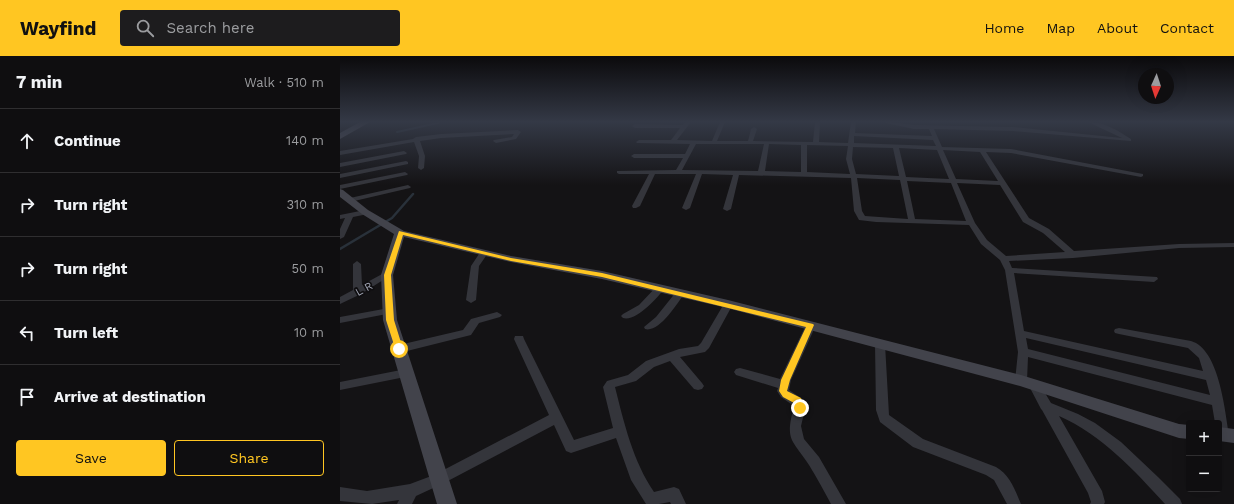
<!DOCTYPE html>
<html lang="en">
<head>
<meta charset="utf-8">
<style>
  :root { --surface:#0f0e10; --page:#1d1c1e; --text:#f1f3f6; --muted:#9b9c9f; --line:#2f2e30; --accent:#ffc622 }
  body { margin:0; font-family:"Work Sans",sans-serif; background:var(--page); color:var(--text) }
  .controls { position:absolute; right:12px; bottom:12px; display:grid; overflow:hidden; border-radius:4px; box-shadow:0 4px 16px #0002 }
  .controls button { width:36px; height:36px; display:grid; place-items:center; padding:0; border:0; border-bottom:1px solid var(--line); background:var(--surface); color:var(--text); font:20px sans-serif }
  .compass { position:absolute; left:798px; top:12px; width:36px; height:36px; border-radius:50%; background:var(--surface); box-shadow:0 4px 16px #0002; rotate:183deg }
  .stop { position:absolute; width:12px; height:12px; margin:-9px; border:3px solid #ffc622; border-radius:50%; background:#fff }
  .stop.end { background:#ffc622; border-color:#fff; box-shadow:0 1px 4px #0008 }
  .list { margin:0; padding:0; list-style:none }
  h2 { display:flex; justify-content:space-between; align-items:center; height:52px; margin:0; padding:0 16px; font-size:17px }
  h2 small { font-size:13px; font-weight:400; color:var(--muted) }
  .list li { display:grid; grid-template-columns:26px 1fr auto; gap:12px; align-items:center; box-sizing:border-box; height:64px; padding:0 16px; border-top:1px solid var(--line) }
  .list b { display:block; font-size:15px; white-space:nowrap }
  .list em { font-size:13px; font-style:normal; color:var(--muted) }
  .actions { display:flex; gap:8px; padding:12px 16px }
  .actions a { flex:1; padding:9px 0; border:1px solid var(--accent); border-radius:4px; text-align:center; font-size:14px; color:var(--accent) }
  .actions .main { background:var(--accent); color:#111 }
  .icon { flex:none; width:22px; height:22px; fill:none; stroke:currentColor; stroke-width:2; stroke-linecap:round; stroke-linejoin:round }
  .map { position:relative; flex:none; width:894px; height:448px; overflow:hidden }
  header { display:flex; align-items:center; gap:24px; box-sizing:border-box; height:56px; padding:0 20px; background:var(--accent); color:#111 }
  header strong { font-size:19px }
  nav { display:flex; gap:22px; margin-inline-start:auto; font-size:14px }
  .search { width:280px; height:36px; background:var(--page); display:flex; align-items:center; gap:10px; box-sizing:border-box; padding:0 14px; border-radius:4px; color:var(--muted); font-size:15px }
  main { display:flex }
  aside { flex:1; background:var(--surface) }
  .map>svg:first-child { display:block }
  .lines { fill:none; stroke-linecap:round; stroke-linejoin:round }
  .stream-far1 { stroke:#29313a; stroke-width:2 }
  .stream { stroke:#29313a; stroke-width:2.5 }
  .street { fill:#34353b; fill-rule:evenodd }
  .secondary { fill:#42434b; fill-rule:evenodd }
  .primary { fill:#50515a; fill-rule:evenodd }
  .route { fill:#ffc622 }
  .labels { text-anchor:middle; dominant-baseline:central; stroke-width:3.5; stroke-linejoin:round; paint-order:stroke }
  .street-label { font-size:11px; fill:#a4a8b7; stroke:#0f0e10 }
</style>
</head>
<body>
<header>
<strong>Wayfind</strong>
<div class="search"><svg class="icon" aria-label="search" viewBox="0 0 24 24"><circle cx="10" cy="10" r="6"/><path d="M15 15l6 6"/></svg>Search here</div>
<nav><a>Home</a><a>Map</a><a>About</a><a>Contact</a></nav>
</header>
<main>
<aside>
<h2>7 min<small>Walk · 510 m</small></h2>
<ul class="list">
<li><svg class="icon" aria-label="ahead" viewBox="0 0 24 24"><path d="M12 20V5M6 11l6-6 6 6"/></svg><div><b>Continue</b></div><em>140 m</em></li>
<li><svg class="icon" aria-label="right" viewBox="0 0 24 24"><path d="M7 20v-9h11M14 6l5 5-5 5"/></svg><div><b>Turn right</b></div><em>310 m</em></li>
<li><svg class="icon" aria-label="right" viewBox="0 0 24 24"><path d="M7 20v-9h11M14 6l5 5-5 5"/></svg><div><b>Turn right</b></div><em>50 m</em></li>
<li><svg class="icon" aria-label="left" viewBox="0 0 24 24"><path d="M17 20v-9H6M10 6l-5 5 5 5"/></svg><div><b>Turn left</b></div><em>10 m</em></li>
<li><svg class="icon" aria-label="arrive" viewBox="0 0 24 24"><path d="M6 21V4h12l-3 4 3 4H6"/></svg><div><b>Arrive at destination</b></div></li>
</ul>
<div class="actions"><a class="main">Save</a><a>Share</a></div>
</aside>
<div class="map">
<svg width="894" height="448" viewBox="0 0 894 448">
  <rect width="100%" height="100%" fill="#141315"/>
  <g class="lines">
    <path class="stream-far1" d="M 57,76 L 102,66"/>
    <path class="stream" d="M 0,193 L 52,162 L 73,138"/>
    <path class="street" d="M 345,66 L 351,66 L 337,84 L 372,85 L 380,66 L 385,66 L 377,85 L 408,85 L 411,73 L 414,71 L 417,73 L 413,85 L 473,86 L 475,66 L 480,66 L 479,86 L 508,87 L 511,66 L 516,66 L 515,77 L 592,80 L 589,73 L 574,73 L 541,66 L 552,66 L 574,69 L 673,71 L 782,82 L 748,66 C 763,65 779,75 791,83 L 791,85 L 673,75 L 594,73 L 602,91 L 671,93 L 803,118 L 803,120 L 801,121 L 671,97 L 646,96 L 689,162 L 709,173 L 734,195 L 839,188 L 894,187 L 894,191 L 839,192 L 733,202 L 669,205 L 672,212 L 817,221 L 818,223 L 814,226 L 674,217 L 684,275 L 863,315 L 859,302 L 848,292 L 779,278 L 775,277 L 774,275 L 775,273 L 779,272 L 851,285 C 879,293 885,354 889,379 L 888,383 L 883,384 L 879,383 L 879,367 L 875,367 L 872,349 L 688,301 L 687,325 L 685,328 L 681,329 L 677,328 L 675,325 L 678,296 L 665,214 L 660,204 L 641,188 L 629,169 L 536,166 L 519,164 L 514,155 L 511,122 L 399,119 L 391,153 L 387,155 L 383,153 L 393,119 L 362,118 L 350,152 L 346,154 L 342,152 L 356,118 L 315,118 L 300,150 L 296,152 L 293,152 L 292,150 L 309,118 L 279,118 L 277,117 L 277,115 L 336,114 L 343,102 L 294,102 L 291,100 L 294,98 L 345,98 L 350,88 L 297,87 L 296,86 L 299,84 L 331,84 L 340,72 L 295,72 L 292,70 L 295,68 L 343,69 ZM 514,80 L 593,84 L 596,90 L 514,87 ZM 356,88 L 424,88 L 418,115 L 342,114 ZM 429,88 L 461,89 L 461,116 L 425,115 ZM 467,89 L 508,90 L 506,103 L 510,118 L 467,116 ZM 513,91 L 553,92 L 559,120 L 516,118 L 512,103 ZM 559,92 L 597,94 L 609,123 L 566,121 ZM 603,94 L 640,96 L 658,125 L 616,123 ZM 517,122 L 560,124 L 568,163 L 525,160 L 522,155 ZM 567,125 L 611,127 L 626,165 L 575,163 ZM 617,127 L 660,129 L 683,166 L 703,177 L 725,196 L 666,200 L 647,184 L 635,167 ZM 686,282 L 866,324 L 870,339 L 688,293 Z
      M 178,74 L 181,76 L 176,83 L 156,87 L 153,85 L 154,84 L 172,81 L 174,78 L 101,82 L 80,85 L 85,100 L 84,112 L 81,114 L 78,112 L 79,100 L 74,86 L 0,99 L 0,95 L 73,83 L 76,81 L 101,78 Z
      M 64,95 L 67,97 L 66,98 L 0,111 L 0,107 Z
      M 66,105 L 68,106 L 68,108 L 0,122 L 0,118 Z
      M 65,116 L 68,118 L 67,119 L 0,133 L 0,129 Z
      M 68,129 L 71,131 L 70,132 L 10,146 L 6,144 L 10,142 Z
      M 25,154 L 29,156 L 28,158 L 13,161 L 4,181 L 0,183 L 0,173 L 5,162 L 0,163 L 0,159 Z
      M 141,195 L 144,195 L 148,197 L 139,210 L 136,244 L 131,247 L 126,244 L 131,210 Z
      M 17,205 L 21,208 L 22,229 L 44,217 L 50,217 L 51,219 L 21,238 L 0,248 L 0,241 L 13,234 L 13,208 Z
      M 320,229 L 325,232 C 317,242 296,266 283,262 L 281,260 L 283,258 L 299,249 L 317,230 Z
      M 339,235 L 344,238 C 337,248 319,277 305,273 L 304,271 L 316,261 L 336,236 Z
      M 388,245 L 393,248 L 369,292 L 365,296 L 340,301 L 362,327 L 364,330 L 362,333 L 358,334 L 354,333 L 330,305 L 314,311 L 296,325 L 275,331 C 284,367 293,405 314,436 L 334,431 L 339,433 L 346,448 L 331,448 L 330,446 L 319,448 L 306,448 L 291,424 L 276,382 L 231,397 L 226,395 L 214,369 L 104,427 L 76,440 L 72,448 L 57,448 L 59,444 L 32,448 L 0,445 L 0,431 L 27,435 L 70,428 L 94,419 L 209,359 L 174,283 L 175,280 L 183,280 L 184,283 L 234,384 L 273,372 L 263,331 L 267,325 L 288,319 L 306,305 L 339,293 L 358,290 L 361,287 L 385,246 Z
      M 49,252 L 52,253 L 54,255 L 52,257 L 0,267 L 0,261 Z
      M 157,256 L 162,259 L 160,261 L 139,267 L 131,279 L 59,297 L 55,296 L 54,293 L 55,290 L 59,289 L 123,274 L 131,263 Z
      M 471,266 L 475,267 L 476,269 L 451,324 L 449,334 L 461,342 L 466,349 L 461,370 L 464,383 L 479,401 L 506,448 L 491,448 C 484,435 477,422 469,409 C 451,382 445,385 454,350 L 441,341 L 437,335 L 438,332 L 396,319 L 394,316 L 396,313 L 400,312 L 440,323 L 466,269 L 467,267 Z
      M 540,284 L 544,285 L 545,288 L 549,359 L 583,383 L 656,411 C 670,419 675,434 681,448 L 667,448 L 654,424 L 646,419 L 573,391 L 540,366 L 536,354 L 535,288 L 536,285 Z
      M 66,313 L 70,314 L 72,317 L 70,320 L 0,334 L 0,326 Z
      M 695,326 L 699,327 L 711,347 L 738,358 L 755,367 L 781,386 L 818,421 L 840,443 L 842,448 L 825,448 C 794,414 762,379 719,360 L 762,435 L 765,446 L 764,448 L 750,448 L 751,446 L 748,437 L 702,354 L 701,353 L 689,330 L 691,327 Z"/>
    <path class="secondary" d="M 0,133 L 3,134 L 28,154 L 64,175 L 171,200 L 262,215 L 388,244 L 681,319 L 839,368 L 849,369 L 849,383 L 839,382 L 680,330 L 387,252 L 262,223 L 171,206 L 64,181 L 53,219 L 57,264 L 117,448 L 97,448 L 43,264 L 41,219 L 54,178 L 22,158 L 0,141 Z
      M 879,371 L 894,373 L 894,387 L 879,385 Z"/>
    <path class="primary" d="M 20,66 L 30,66 L 0,83 L 0,77 Z"/>
  </g>
  <linearGradient id="sky" x2="0" y2="1"><stop stop-color="#0b0a0c"/><stop offset="0.51" stop-color="#343946"/><stop offset="1" stop-color="#343946" stop-opacity="0"/></linearGradient>
  <rect width="894" height="129" fill="url(#sky)"/>
  <path class="route" d="M 59,175 L 171,202 L 262,217 L 473,268 L 474,269 L 450,324 L 447,335 L 461,342 L 465,352 L 463,354 L 457,354 L 454,347 L 443,341 L 439,335 L 441,324 L 466,271 L 262,221 L 171,205 L 63,179 L 51,219 L 54,264 L 63,293 L 59,296 L 56,295 L 46,264 L 44,219 Z"/>
  <g class="labels">
    <g class="street-label">
      <text transform="translate(24 233) rotate(-29)">L R</text>
    </g>
  </g>
</svg>
<div class="controls">
<button>+</button>
<button>−</button>
</div>
<svg class="compass" viewBox="-18 -18 36 36"><path d="M0-13l5 13h-10z" fill="#e53935"/><path d="M0 13l5-13h-10z" fill="#9b9c9f"/></svg>
<div class="stop" style="left:59px;top:293px"></div>
<div class="stop end" style="left:460px;top:352px"></div>
</div>
</main>
</body>
</html>
